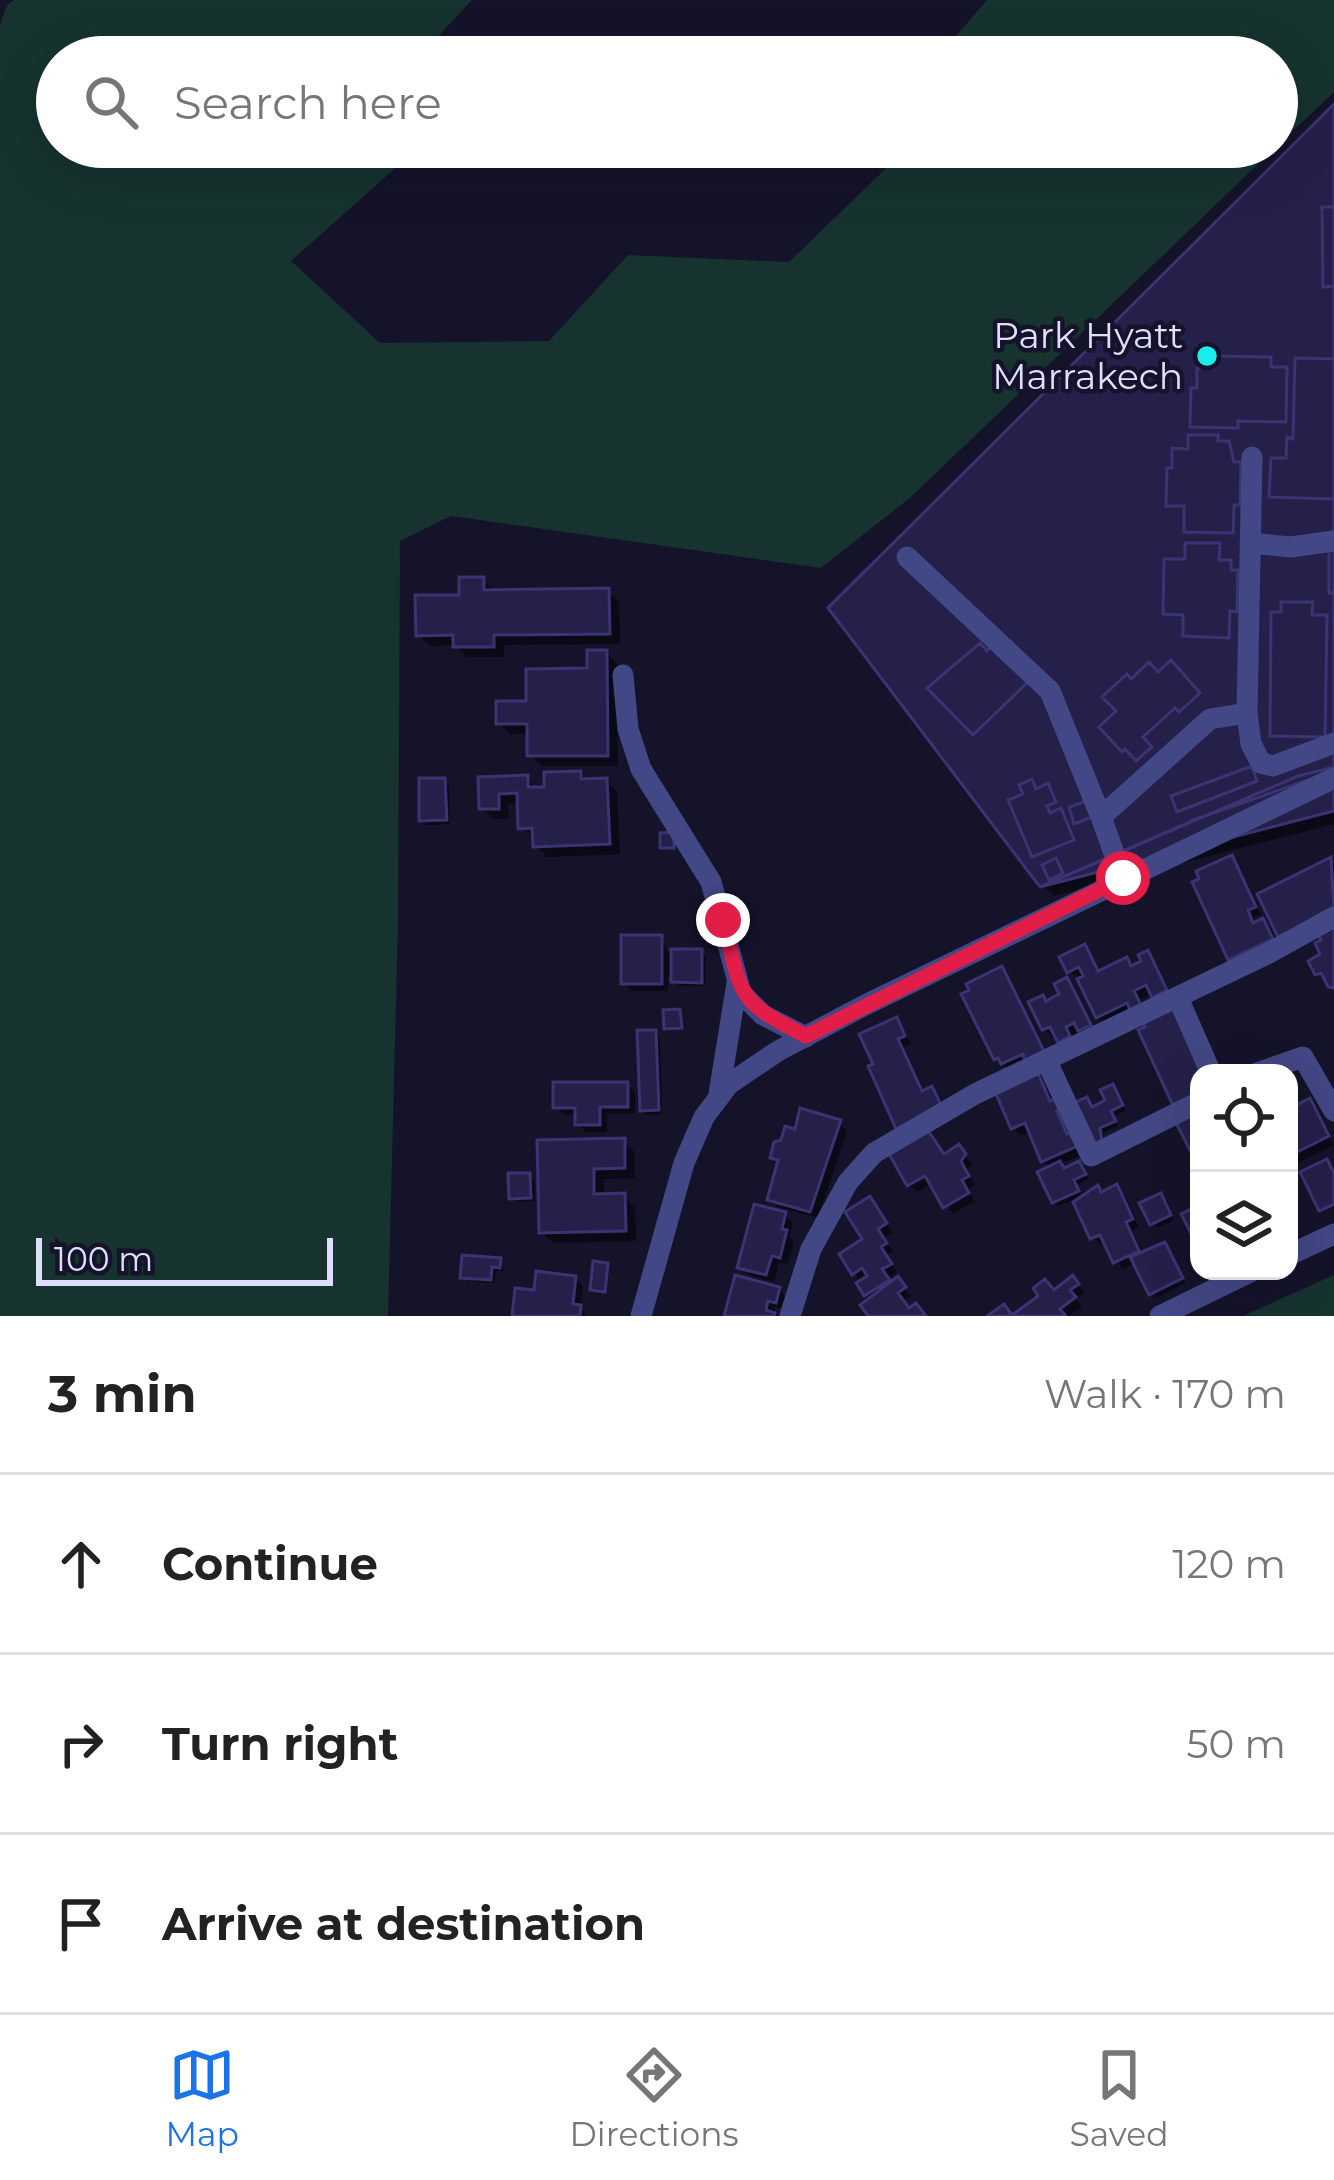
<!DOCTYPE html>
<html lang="en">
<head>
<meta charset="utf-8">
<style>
  :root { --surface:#fff; --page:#f6f6f6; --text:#222; --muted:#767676; --line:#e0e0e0; --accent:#1a73e8 }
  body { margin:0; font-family:Montserrat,sans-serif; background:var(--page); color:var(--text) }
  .controls { position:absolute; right:36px; bottom:36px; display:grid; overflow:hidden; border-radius:24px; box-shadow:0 12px 48px #0002 }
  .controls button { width:108px; height:108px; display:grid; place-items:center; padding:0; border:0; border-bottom:3px solid var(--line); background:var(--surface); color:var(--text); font:60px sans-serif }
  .scale { position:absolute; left:36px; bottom:30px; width:297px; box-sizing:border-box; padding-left:12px; border:6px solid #dedefd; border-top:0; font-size:33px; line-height:42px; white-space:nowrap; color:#dedefd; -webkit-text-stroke:9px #14132a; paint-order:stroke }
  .stop { position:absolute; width:36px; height:36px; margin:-27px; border:9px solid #e11d48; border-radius:50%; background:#fff }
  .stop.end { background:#e11d48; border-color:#fff; box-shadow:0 3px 12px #0008 }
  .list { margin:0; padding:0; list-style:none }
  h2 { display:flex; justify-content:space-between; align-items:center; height:156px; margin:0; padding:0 48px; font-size:51px }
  h2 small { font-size:39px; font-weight:400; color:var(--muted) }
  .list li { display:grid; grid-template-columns:78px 1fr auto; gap:36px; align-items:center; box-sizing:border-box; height:180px; padding:0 48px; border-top:3px solid var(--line) }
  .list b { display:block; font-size:45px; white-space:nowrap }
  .list em { font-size:39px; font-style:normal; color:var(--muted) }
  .icon { flex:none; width:66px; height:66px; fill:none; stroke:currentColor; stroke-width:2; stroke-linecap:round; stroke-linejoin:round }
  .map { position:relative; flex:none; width:1334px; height:1316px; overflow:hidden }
  .search { position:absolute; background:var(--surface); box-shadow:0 12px 48px #0002; left:36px; right:36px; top:36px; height:132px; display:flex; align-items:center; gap:30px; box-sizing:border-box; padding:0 42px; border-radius:66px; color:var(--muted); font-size:45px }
  .sheet { height:696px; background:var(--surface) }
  nav { display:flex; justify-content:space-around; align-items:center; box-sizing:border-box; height:168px; border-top:3px solid var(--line); background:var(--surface); font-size:33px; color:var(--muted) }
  nav a { display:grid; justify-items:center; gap:6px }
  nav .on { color:var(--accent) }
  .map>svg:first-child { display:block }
  .green { fill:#16332f }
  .shadow { fill:#0007 }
  .building { fill:#242049; stroke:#3a3473; stroke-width:3 }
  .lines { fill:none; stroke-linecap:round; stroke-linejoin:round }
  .minor { stroke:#424785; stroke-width:21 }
  .route { stroke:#e11d48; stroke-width:15 }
  .poi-dot { fill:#19eeeb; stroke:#14132a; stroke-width:4.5 }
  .labels { text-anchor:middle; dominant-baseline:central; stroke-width:9; stroke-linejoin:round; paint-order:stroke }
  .poi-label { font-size:36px; fill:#dedefd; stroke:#14132a; text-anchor:end }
</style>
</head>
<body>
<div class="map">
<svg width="1334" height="1316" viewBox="0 0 1334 1316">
  <rect width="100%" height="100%" fill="#14132a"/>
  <path class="green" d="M 14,0 L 472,0 L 419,57 L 57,57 L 57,147 L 419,147 L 291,261 L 380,343 L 549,341 L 628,255 L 789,262 L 908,147 L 1276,147 L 911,497 L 821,568 L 451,516 L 400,541 L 398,923 L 388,1316 L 0,1316 L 0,25 L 7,5 Z
    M 987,0 L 1334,0 L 1334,92 L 1277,146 L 1277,57 L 938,57 Z
    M 1334,1275 L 1334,1316 L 1243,1316 Z"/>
  <path class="shadow" d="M 1334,109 L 1334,824 L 1054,896 L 1042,885 Z
    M 483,580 L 496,592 L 608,591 L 619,602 L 620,644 L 504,645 L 504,657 L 467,657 L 455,645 L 430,646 L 419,635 Z
    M 606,652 L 617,664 L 618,766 L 542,766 L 530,755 L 530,734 L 510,734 L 499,723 L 590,671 Z
    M 580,774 L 587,781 L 606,781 L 617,792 L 620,854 L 547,857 L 536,845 L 536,838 L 521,827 L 520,803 L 508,804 L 509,819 L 494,819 L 482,808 L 481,780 L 527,778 L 538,790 Z
    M 444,781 L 449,786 L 450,824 L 427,825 L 422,820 Z
    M 1231,858 L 1239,866 L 1261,915 L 1253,918 L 1256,925 L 1263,922 L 1271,930 L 1279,947 L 1238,966 L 1231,958 Z
    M 1331,861 L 1334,864 L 1334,989 L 1318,973 L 1324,956 Z
    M 660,938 L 668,952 L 701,952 L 706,957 L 705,986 L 679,986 L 668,975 L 668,991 L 632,991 L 624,983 Z
    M 1085,948 L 1101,973 L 1127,961 L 1134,968 L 1145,963 L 1147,954 L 1155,962 L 1173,999 L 1153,993 L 1140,999 L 1149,1019 L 1199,1073 L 1199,1161 L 1143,1015 L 1106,1024 L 1098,1017 L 1080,978 L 1069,971 Z
    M 1001,970 L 1009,977 L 1050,1059 L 1012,1071 L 996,1059 Z
    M 1067,981 L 1096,1034 L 1088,1038 L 1081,1031 L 1072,1036 L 1076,1045 L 1068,1049 L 1057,1034 L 1052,1037 L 1044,1029 L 1047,1003 L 1063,995 Z
    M 896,1020 L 911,1044 L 904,1047 L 925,1093 L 932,1090 L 940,1097 L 948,1116 L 910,1133 L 945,1157 L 958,1148 L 972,1164 L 967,1171 L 975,1185 L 968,1189 L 975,1201 L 953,1214 L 932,1183 L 917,1192 L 909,1184 L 899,1127 Z
    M 655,1033 L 660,1038 L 662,1114 L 647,1115 L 643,1110 Z
    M 1037,1075 L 1088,1153 L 1060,1164 L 1066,1170 L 1079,1164 L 1083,1169 L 1088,1179 L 1076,1185 L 1083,1199 L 1117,1188 L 1125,1196 L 1139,1227 L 1132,1231 L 1143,1255 L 1169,1250 L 1185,1283 L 1156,1298 L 1136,1263 L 1123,1269 L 1107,1242 L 1101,1245 L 1093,1237 L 1075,1199 L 1059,1206 L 1054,1202 L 1051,1168 L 1043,1160 L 1031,1131 L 1021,1136 L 1013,1128 Z
    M 627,1085 L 635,1093 L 635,1113 L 607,1114 L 607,1132 L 586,1132 L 578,1124 L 578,1115 L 564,1115 L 556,1107 Z
    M 1112,1088 L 1126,1110 L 1114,1116 L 1118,1126 L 1103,1133 L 1105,1146 L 1099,1149 L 1086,1100 L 1093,1109 L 1109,1102 Z
    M 1310,1102 L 1334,1145 L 1289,1167 L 1289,1112 Z
    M 839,1123 L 847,1131 L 818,1218 L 778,1207 L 770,1199 L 780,1164 L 773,1157 Z
    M 623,1141 L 635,1152 L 635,1178 L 604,1179 L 604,1197 L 624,1196 L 635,1208 L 636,1241 L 553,1243 L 542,1232 L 540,1143 Z
    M 529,1176 L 534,1180 L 535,1201 L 517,1202 L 512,1197 Z
    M 870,1200 L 893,1232 L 884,1238 L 893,1251 L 886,1255 L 897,1272 L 888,1278 L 892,1284 L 898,1280 L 911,1296 L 904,1302 L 910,1311 L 925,1316 L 872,1300 L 854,1273 L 866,1240 Z
    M 1165,1201 L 1174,1220 L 1157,1228 L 1152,1223 Z
    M 785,1215 L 793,1223 L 789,1237 L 794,1241 L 788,1264 L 779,1262 L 774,1282 L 749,1275 L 741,1267 Z
    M 500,1261 L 504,1271 L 496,1271 L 495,1283 L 468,1281 L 463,1276 Z
    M 575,1279 L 583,1287 L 580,1309 L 587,1316 L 515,1316 L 536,1293 Z
    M 1073,1279 L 1085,1293 L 1076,1299 L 1082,1307 L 1069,1316 L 1016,1316 Z
    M 778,1289 L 786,1297 L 784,1309 L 775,1307 L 775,1316 L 728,1316 Z"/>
  <path class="building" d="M 1334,104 L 1334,771 L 1199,818 L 1040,887 L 828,608 Z
    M 1322,207 L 1334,207 L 1334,286 L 1323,287 Z
    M 1214,356 L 1271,357 L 1271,367 L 1287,367 L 1286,422 L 1238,421 L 1238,428 L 1190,427 L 1191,388 L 1197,388 L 1197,368 L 1213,368 Z
    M 1295,358 L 1334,359 L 1334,499 L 1269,497 L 1271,458 L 1286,458 L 1287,437 L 1293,439 Z
    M 1188,435 L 1218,435 L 1218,441 L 1229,441 L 1234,462 L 1241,462 L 1240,505 L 1234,505 L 1233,533 L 1184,532 L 1184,506 L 1166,506 L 1167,468 L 1172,468 L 1172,448 L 1188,449 Z
    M 1185,543 L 1220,543 L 1219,560 L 1231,560 L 1231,570 L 1238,570 L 1237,612 L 1230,611 L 1229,638 L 1183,636 L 1183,615 L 1163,614 L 1164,559 L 1185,559 Z
    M 1329,545 L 1334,545 L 1334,593 L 1329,593 Z
    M 459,577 L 484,577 L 484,590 L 609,588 L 610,634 L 494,635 L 494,647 L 453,647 L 453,635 L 416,636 L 415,595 L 459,595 Z
    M 1281,602 L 1313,602 L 1312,615 L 1327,615 L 1325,737 L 1270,736 L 1271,612 L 1281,612 Z
    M 994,641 L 1031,679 L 973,735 L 927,688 L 980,643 L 987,651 Z
    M 587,650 L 607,650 L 608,756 L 527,756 L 527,724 L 496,724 L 496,701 L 526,701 L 526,669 L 587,668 Z
    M 1171,660 L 1200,693 L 1179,712 L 1175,708 L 1143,737 L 1152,747 L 1136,761 L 1125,749 L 1122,752 L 1099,727 L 1116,711 L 1102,697 L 1127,674 L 1131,679 L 1149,662 L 1158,672 Z
    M 1252,766 L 1257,781 L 1177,812 L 1171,796 Z
    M 1334,767 L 1334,811 L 1040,887 L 1298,776 Z
    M 581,771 L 581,779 L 607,778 L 610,844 L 533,847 L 532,828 L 518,829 L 517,793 L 499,794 L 499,809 L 479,809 L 478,777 L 528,775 L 528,787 L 544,787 L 544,772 Z
    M 419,778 L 445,778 L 447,820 L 419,821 Z
    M 1032,779 L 1036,789 L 1048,783 L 1056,802 L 1047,806 L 1050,813 L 1061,808 L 1074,840 L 1032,857 L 1008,800 L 1023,794 L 1019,785 Z
    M 1090,800 L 1095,816 L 1074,824 L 1069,807 Z
    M 674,832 L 674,848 L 660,848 L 660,833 Z
    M 1232,855 L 1256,907 L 1248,910 L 1253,923 L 1263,918 L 1273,939 L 1228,960 L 1192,882 L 1199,879 L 1196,871 Z
    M 1331,857 L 1334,910 L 1278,937 L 1257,894 Z
    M 1056,858 L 1063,873 L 1049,880 L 1042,865 Z
    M 1334,923 L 1334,988 L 1328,987 L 1321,973 L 1315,975 L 1308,961 L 1320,954 L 1315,943 L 1321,940 L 1317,932 Z
    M 621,935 L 662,935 L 662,984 L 621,984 Z
    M 1085,944 L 1098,971 L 1127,957 L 1131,966 L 1141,961 L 1138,955 L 1148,950 L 1167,990 L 1152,998 L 1146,985 L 1134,991 L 1141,1005 L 1130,1010 L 1127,1003 L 1096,1018 L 1077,979 L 1083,976 L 1079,967 L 1067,973 L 1059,957 Z
    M 671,949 L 702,949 L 702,983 L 671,982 Z
    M 1002,966 L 1044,1051 L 1025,1061 L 1023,1054 L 1001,1064 L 998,1058 L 994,1060 L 961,994 L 969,990 L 966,984 Z
    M 1067,977 L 1091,1025 L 1078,1031 L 1074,1023 L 1066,1027 L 1070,1036 L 1058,1043 L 1050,1027 L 1042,1030 L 1028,1002 L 1043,995 L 1046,1001 L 1059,994 L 1054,984 Z
    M 1176,1003 L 1201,1073 L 1199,1099 L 1175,1110 L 1138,1030 L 1145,1027 L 1142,1019 Z
    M 680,1009 L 682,1028 L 664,1029 L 663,1010 Z
    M 897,1017 L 905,1036 L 898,1039 L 922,1091 L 932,1086 L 942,1107 L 896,1129 L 868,1066 L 873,1064 L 859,1034 Z
    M 637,1030 L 656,1030 L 659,1110 L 640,1111 Z
    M 1037,1071 L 1050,1101 L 1061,1096 L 1066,1107 L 1057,1111 L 1067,1134 L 1076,1130 L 1082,1144 L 1041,1162 L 1025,1123 L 1011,1129 L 994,1089 Z
    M 553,1082 L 628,1082 L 628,1107 L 600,1107 L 600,1125 L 575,1125 L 575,1108 L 553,1108 Z
    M 1113,1084 L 1123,1105 L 1111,1111 L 1116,1121 L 1100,1128 L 1102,1141 L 1092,1146 L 1072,1104 L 1087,1097 L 1092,1107 L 1105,1100 L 1100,1090 Z
    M 1310,1098 L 1329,1136 L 1289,1156 L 1289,1109 Z
    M 1199,1107 L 1199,1163 L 1197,1164 L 1174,1119 Z
    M 800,1108 L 841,1120 L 810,1212 L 767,1200 L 778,1160 L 770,1158 L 774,1142 L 781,1140 L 785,1126 L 795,1129 Z
    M 927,1129 L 944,1154 L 959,1144 L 966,1154 L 961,1161 L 969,1176 L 962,1180 L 969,1193 L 943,1208 L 925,1176 L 907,1186 L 889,1154 Z
    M 625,1138 L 625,1168 L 594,1169 L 594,1194 L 625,1193 L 626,1231 L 539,1233 L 537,1140 Z
    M 1327,1159 L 1334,1173 L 1334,1204 L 1319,1211 L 1300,1172 Z
    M 1060,1161 L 1064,1168 L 1079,1161 L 1086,1174 L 1074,1180 L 1079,1191 L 1052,1203 L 1037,1172 Z
    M 508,1173 L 530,1173 L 531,1198 L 509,1199 Z
    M 1117,1184 L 1133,1219 L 1126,1222 L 1139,1251 L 1113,1263 L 1100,1235 L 1090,1239 L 1073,1202 L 1098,1185 L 1101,1192 Z
    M 1161,1193 L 1171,1215 L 1150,1225 L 1139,1203 Z
    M 870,1196 L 887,1223 L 878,1229 L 887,1243 L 881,1247 L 892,1264 L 882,1269 L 890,1280 L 864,1296 L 856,1283 L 867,1276 L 862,1268 L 852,1275 L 839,1254 L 862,1239 L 845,1212 Z
    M 754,1204 L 786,1212 L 782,1229 L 787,1230 L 780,1258 L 772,1256 L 766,1275 L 737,1268 Z
    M 1195,1207 L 1199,1212 L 1199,1249 L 1181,1214 Z
    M 1165,1242 L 1183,1278 L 1149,1295 L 1130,1257 Z
    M 462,1255 L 501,1258 L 500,1268 L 492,1267 L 491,1280 L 460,1278 Z
    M 593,1261 L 608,1263 L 605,1292 L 590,1290 Z
    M 536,1271 L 576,1276 L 573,1304 L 581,1305 L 580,1316 L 512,1316 L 515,1288 L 534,1290 Z
    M 735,1275 L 780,1287 L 776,1303 L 768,1301 L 766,1310 L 775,1313 L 774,1316 L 724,1316 Z
    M 1073,1275 L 1079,1284 L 1070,1290 L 1076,1297 L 1060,1309 L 1066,1316 L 987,1316 L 1004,1304 L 1012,1315 L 1038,1296 L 1033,1288 L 1045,1279 L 1054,1290 Z
    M 898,1276 L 906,1287 L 898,1293 L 909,1308 L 916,1303 L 926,1316 L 868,1316 L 860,1305 Z"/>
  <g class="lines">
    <path class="minor" d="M 1250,543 L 1291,547 L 1334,541
      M 907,557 L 1050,691 L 1101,817
      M 623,675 L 628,729 L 641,769 L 711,882 L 741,993 L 763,1015 L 806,1037
      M 1247,713 L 1251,744 L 1261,763 L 1273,766 L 1334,743
      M 1123,878 L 1101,817 L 1210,719 L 1247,713 L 1252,457
      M 1178,998 L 1211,1073
      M 1047,1062 L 1091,1156 L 1199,1102
      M 1257,1073 L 1303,1057 L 1334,1111
      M 719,1094 L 737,983
      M 1289,1255 L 1334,1234
      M 641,1316 L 684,1163 L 704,1117 L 729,1084 L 778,1051 L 865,1005 L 1334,778
      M 790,1316 L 811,1249 L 848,1182 L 874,1153 L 975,1094 L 1267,954 L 1334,917
      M 1160,1316 L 1252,1271"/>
  </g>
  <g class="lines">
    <path class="route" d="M 723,920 C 742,994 734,1000 806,1036 L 1123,878"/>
  </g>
  <circle class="poi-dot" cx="1207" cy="356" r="12"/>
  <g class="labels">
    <g class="poi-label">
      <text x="1183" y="335">Park Hyatt<tspan x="1183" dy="41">Marrakech</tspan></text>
    </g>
  </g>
</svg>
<div class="controls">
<button><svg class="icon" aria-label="locate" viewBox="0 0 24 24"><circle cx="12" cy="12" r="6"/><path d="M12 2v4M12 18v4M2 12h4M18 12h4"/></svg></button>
<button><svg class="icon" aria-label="layers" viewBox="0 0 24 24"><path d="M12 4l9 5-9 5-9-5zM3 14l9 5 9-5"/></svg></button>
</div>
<div class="scale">100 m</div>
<div class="stop" style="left:1123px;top:878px"></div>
<div class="stop end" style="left:723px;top:920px"></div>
<div class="search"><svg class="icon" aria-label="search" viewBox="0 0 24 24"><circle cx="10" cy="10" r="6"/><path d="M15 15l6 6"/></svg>Search here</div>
</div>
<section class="sheet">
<h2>3 min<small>Walk · 170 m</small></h2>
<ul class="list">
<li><svg class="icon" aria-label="ahead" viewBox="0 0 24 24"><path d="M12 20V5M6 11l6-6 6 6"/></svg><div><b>Continue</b></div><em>120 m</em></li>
<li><svg class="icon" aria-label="right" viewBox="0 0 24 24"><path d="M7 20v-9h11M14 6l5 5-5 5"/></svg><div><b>Turn right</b></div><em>50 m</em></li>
<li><svg class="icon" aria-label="arrive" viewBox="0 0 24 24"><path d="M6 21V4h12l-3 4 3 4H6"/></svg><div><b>Arrive at destination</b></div></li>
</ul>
</section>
<nav>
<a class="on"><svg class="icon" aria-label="map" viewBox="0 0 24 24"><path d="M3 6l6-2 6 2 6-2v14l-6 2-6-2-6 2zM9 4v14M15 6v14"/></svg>Map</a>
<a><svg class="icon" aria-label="directions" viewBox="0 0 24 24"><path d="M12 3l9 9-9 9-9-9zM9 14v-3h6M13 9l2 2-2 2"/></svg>Directions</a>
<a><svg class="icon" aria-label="saved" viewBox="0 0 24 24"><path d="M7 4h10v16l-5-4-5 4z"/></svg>Saved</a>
</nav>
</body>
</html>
